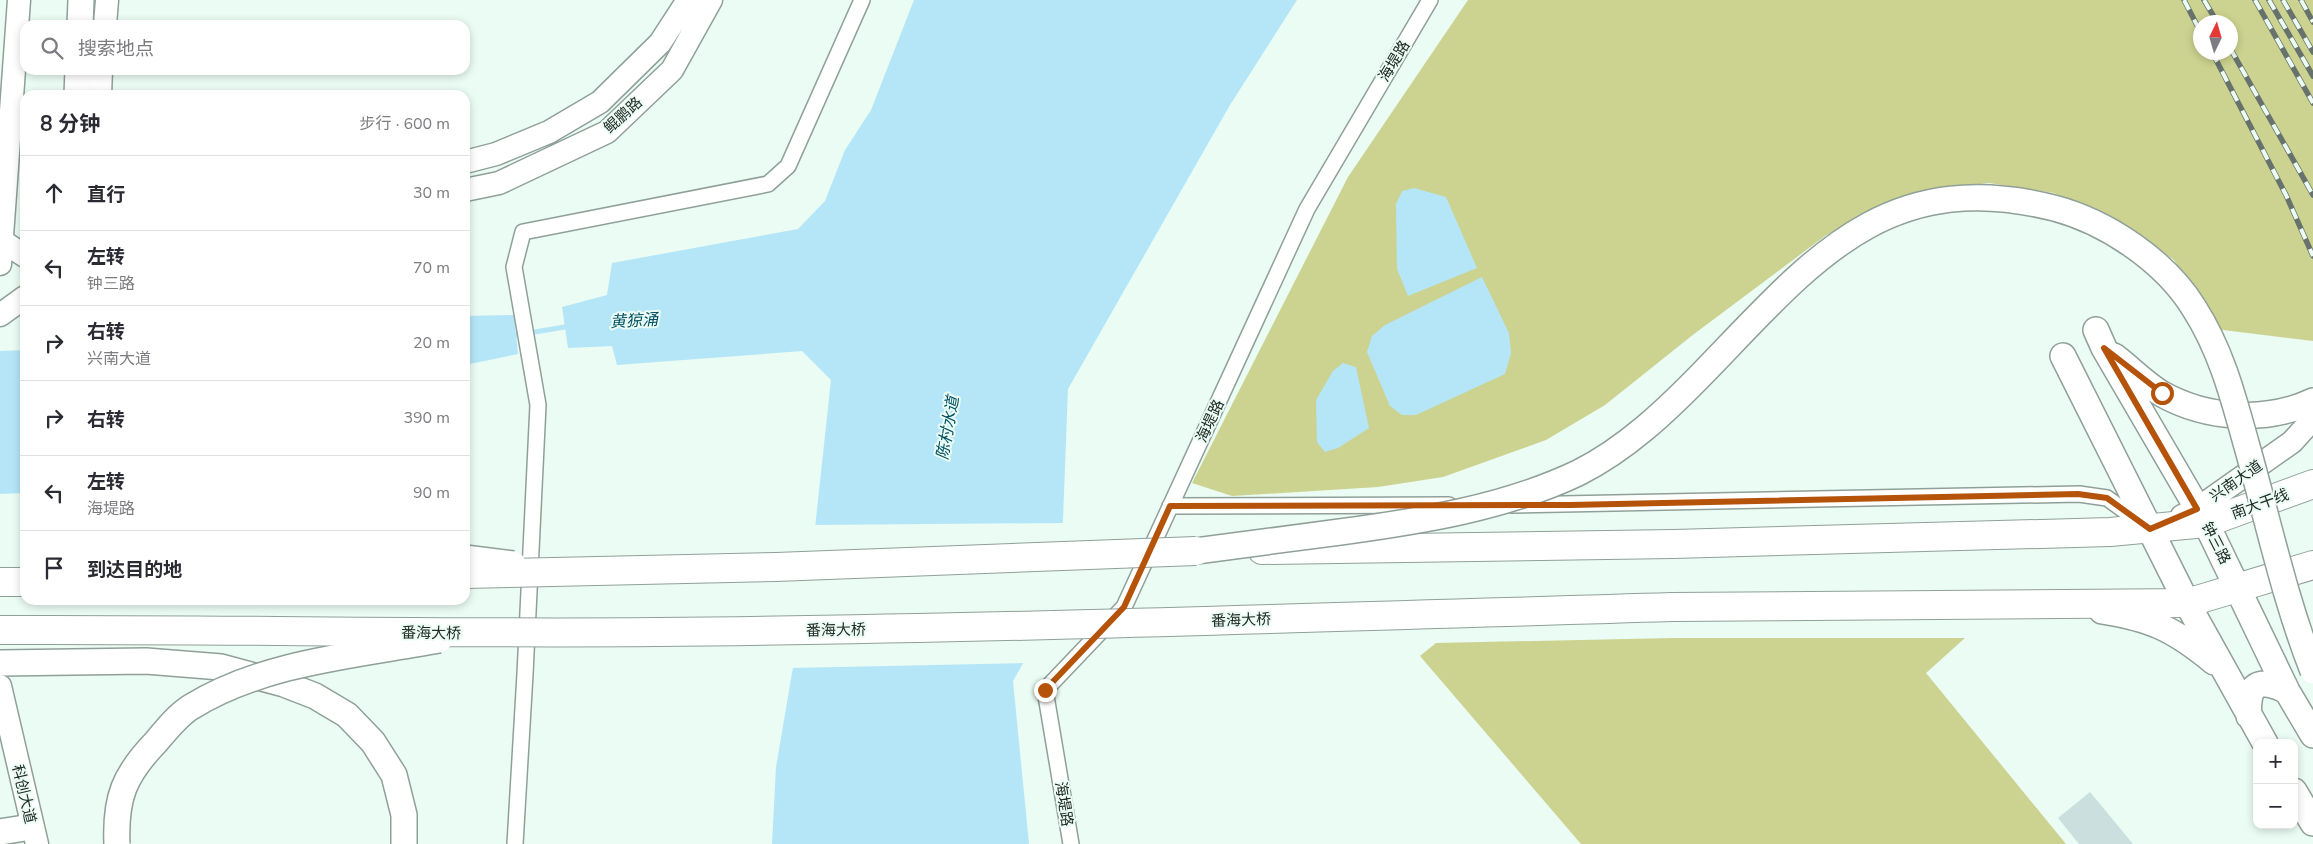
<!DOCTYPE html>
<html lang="zh">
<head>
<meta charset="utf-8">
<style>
  :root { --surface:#fff; --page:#f2f2f3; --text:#2b2b33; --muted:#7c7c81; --line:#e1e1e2 }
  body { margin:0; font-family:"Nunito Sans","Noto Sans SC",sans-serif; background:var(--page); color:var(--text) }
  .controls { position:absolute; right:15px; bottom:15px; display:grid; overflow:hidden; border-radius:10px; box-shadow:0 2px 8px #0003 }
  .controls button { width:45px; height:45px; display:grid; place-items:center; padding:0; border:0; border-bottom:1px solid var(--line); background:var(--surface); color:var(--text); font:25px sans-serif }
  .compass { position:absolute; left:2193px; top:15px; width:45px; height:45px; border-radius:50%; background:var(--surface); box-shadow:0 2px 8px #0003; rotate:5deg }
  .stop { position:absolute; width:15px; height:15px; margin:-11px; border:4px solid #b45309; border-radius:50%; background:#fff }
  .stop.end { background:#b45309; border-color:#fff; box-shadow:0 1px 5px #0008 }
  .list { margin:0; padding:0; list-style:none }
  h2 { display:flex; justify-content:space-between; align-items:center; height:65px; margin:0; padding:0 20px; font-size:21px }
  h2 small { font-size:16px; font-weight:400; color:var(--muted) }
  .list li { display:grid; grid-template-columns:32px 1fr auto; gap:15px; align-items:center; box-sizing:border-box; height:75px; padding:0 20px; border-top:1px solid var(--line) }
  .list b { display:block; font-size:19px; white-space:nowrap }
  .list p { margin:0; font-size:16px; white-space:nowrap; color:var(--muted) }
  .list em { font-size:16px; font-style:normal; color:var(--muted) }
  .icon { flex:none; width:28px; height:28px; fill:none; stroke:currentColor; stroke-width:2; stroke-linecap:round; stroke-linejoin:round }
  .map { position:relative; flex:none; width:2313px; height:844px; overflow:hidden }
  .search { position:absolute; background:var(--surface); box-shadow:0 2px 8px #0003; left:20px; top:20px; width:450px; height:55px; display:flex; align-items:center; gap:12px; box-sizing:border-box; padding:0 18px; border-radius:15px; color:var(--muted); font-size:19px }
  .panel { position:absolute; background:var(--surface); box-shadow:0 2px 8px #0003; left:20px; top:90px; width:450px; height:515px; border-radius:15px }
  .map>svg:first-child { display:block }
  .green { fill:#ccd28f; fill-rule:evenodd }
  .water { fill:#b5e6f7 }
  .pier { fill:#eafcf4 }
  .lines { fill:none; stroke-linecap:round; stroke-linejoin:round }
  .stream { stroke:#b5e6f7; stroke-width:5 }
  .building { fill:#cbdfdf }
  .street-casing { stroke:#8fa098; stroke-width:18 }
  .secondary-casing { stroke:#8fa098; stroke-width:25 }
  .primary-casing { stroke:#8fa098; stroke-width:28 }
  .highway-casing { stroke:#8fa098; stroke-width:30 }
  .street { stroke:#fff; stroke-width:15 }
  .secondary { stroke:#fff; stroke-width:22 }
  .primary { stroke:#fff; stroke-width:25 }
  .highway { stroke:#fff; stroke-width:28 }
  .rail-casing { stroke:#67726d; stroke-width:5.5 }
  .rail { stroke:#eafcf4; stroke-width:4; stroke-dasharray:11; stroke-linecap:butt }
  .primary-bridge-casing { stroke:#8fa098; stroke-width:28; stroke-linecap:butt }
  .highway-bridge-casing { stroke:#8fa098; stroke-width:30; stroke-linecap:butt }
  .primary-bridge { stroke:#fff; stroke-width:25 }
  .highway-bridge { stroke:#fff; stroke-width:28 }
  .route { stroke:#b45309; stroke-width:6 }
  .labels { text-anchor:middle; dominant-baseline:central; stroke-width:4; stroke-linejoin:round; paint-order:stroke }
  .street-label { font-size:15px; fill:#222926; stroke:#eafcf4 }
  .water-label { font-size:16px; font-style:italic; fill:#004f63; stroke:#eafcf4 }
</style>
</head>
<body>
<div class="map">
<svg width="2313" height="844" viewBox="0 0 2313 844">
  <rect width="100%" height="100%" fill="#eafcf4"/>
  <path class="green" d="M 1468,0 L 2313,0 L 2313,341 L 2215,329 L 2174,260 L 2113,217 L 2054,193 L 1989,183 L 1925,191 L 1878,206 L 1825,236 L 1694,334 L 1605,405 L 1546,440 L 1443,477 L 1378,487 L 1232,496 L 1192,483 L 1348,177 ZM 2200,22 L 2230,22 L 2230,52 L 2200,52 Z
    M 1673,638 L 1965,638 L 1926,673 L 2066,844 L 1581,844 L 1420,656 L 1436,643 Z"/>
  <path class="water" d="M 914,0 L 1297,0 L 1230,105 L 1068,389 L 1060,598 L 1013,681 L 1029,844 L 772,844 L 776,767 L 812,556 L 831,380 L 802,351 L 617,365 L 612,346 L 568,348 L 562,307 L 607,295 L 612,263 L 798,229 L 825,201 L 845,150 L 871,110 Z
    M 1414,188 L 1446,197 L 1477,268 L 1408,296 L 1397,269 L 1396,204 L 1402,191 Z
    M 1482,277 L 1509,333 L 1511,353 L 1505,374 L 1416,415 L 1402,415 L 1390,406 L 1367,352 L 1372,336 L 1385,325 Z
    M 514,315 L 518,354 L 465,365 L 465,316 Z
    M 25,350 L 25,493 L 0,494 L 0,351 Z
    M 1343,363 L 1356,367 L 1369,428 L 1338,448 L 1325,452 L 1317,442 L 1316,400 L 1333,371 Z"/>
  <path class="pier" d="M 1065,523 L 1062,599 L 1026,663 L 790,668 L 813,525 Z"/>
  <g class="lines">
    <path class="stream" d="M 510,336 L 571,326"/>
  </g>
  <path class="building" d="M 2090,792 L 2133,844 L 2079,844 L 2058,818 Z"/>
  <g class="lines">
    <g class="street-casing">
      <path id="street" d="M 1512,505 L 2079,494 L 2107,498 L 2143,524
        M 1170,506 L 1449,505
        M 515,844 L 525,674 L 538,405 L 514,267 L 523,232 L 768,184 L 788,166 L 862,0
        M 1071,844 L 1045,690 L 1124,607 L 1307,209 L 1430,0"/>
    </g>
    <g class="secondary-casing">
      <path id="secondary" d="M 105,25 L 107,0
        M 100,95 L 101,70
        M 465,162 L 496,154 L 549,132 L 600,102 L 660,43 L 688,0
        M 465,190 L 499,183 L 607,132 L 672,70 L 711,0
        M 2,241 L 25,256
        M 0,264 L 19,0
        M 0,315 L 25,297
        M 2182,516 L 2197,509 L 2292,442 L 2313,419
        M 0,686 L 37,844"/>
    </g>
    <g class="primary-casing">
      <path id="primary" d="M 80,25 L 81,0
        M 77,95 L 78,70
        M 2096,330 L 2104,348 L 2206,523 L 2287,691 L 2313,735
        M 2063,356 L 2187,603 L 2265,743
        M 2114,356 C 2130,368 2145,384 2162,394 C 2207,419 2266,423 2313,401
        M 2102,611 C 2152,619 2174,629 2214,662
        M 0,663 L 146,661 L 221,667 L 284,684 L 315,696 L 347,715 L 373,742 L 394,775 L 404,815 L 404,844
        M 2249,716 C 2246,683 2260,677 2287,691
        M 2294,791 L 2313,823
        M 0,832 L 31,827"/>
    </g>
    <g class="highway-casing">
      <path id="highway" d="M 1262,550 L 1673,544 L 2110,532 L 2206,523 L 2313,484
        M 0,582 L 25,582
        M 1672,607 L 2187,603 L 2313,565"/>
    </g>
    <use href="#street" class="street"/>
    <use href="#secondary" class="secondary"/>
    <use href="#primary" class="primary"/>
    <use href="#highway" class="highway"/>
    <g class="rail-casing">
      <path id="rail" d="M 2184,0 L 2200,31
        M 2204,0 L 2217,22
        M 2255,0 L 2313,103
        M 2269,0 L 2313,76
        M 2283,0 L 2313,52
        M 2301,0 L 2313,22
        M 2230,48 L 2313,195
        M 2212,52 L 2286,195 L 2313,256"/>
    </g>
    <use href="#rail" class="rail"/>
    <g class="primary-bridge-casing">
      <path id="primary-bridge" d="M 1196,551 C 1244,545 1292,538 1340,532 C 1421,521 1504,508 1578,473 C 1626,449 1666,411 1703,373 C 1809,264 1884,165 2054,208 C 2107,222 2165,261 2194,308 C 2221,350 2233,396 2246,443 C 2268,520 2284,597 2313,671
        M 465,558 L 513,564
        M 117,844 C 115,798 124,775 156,742 C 166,730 178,715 191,707 C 264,662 357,655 439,640"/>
    </g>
    <g class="highway-bridge-casing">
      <path id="highway-bridge" d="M 465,574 L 776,567 L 1196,551
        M 0,630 C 219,629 437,634 656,632 C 994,629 1333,617 1672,607"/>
    </g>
    <use href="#primary-bridge" class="primary-bridge"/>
    <use href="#highway-bridge" class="highway-bridge"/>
  </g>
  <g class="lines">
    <path class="route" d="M 1045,690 L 1124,607 L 1170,506 L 1570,505 L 2078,494 L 2107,498 L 2150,529 L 2197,509 L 2104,348 L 2162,393"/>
  </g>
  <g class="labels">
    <g class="street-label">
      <text transform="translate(1394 61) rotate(-59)">海堤路</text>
      <text transform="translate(623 115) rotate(-42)">鲲鹏路</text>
      <text transform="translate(1210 421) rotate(-65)">海堤路</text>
      <text transform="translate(2236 481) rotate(-35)">兴南大道</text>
      <text transform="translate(2260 504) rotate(-20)">南大干线</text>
      <text transform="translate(2216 543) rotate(63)">钟三路</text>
      <text transform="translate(1241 620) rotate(-2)">番海大桥</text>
      <text transform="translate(836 630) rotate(-1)">番海大桥</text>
      <text transform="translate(431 633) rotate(1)">番海大桥</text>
      <text transform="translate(24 794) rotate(77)">科创大道</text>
      <text transform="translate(1064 804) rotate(81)">海堤路</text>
    </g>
    <g class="water-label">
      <text transform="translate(634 321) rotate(-3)">黄猄涌</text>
      <text transform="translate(948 428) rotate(-80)">陈村水道</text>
    </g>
  </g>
</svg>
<div class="controls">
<button>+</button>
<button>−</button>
</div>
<svg class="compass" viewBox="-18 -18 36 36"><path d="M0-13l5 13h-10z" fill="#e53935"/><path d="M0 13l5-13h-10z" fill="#7c7c81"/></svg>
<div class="stop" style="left:2162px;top:393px"></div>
<div class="stop end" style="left:1045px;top:690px"></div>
<div class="search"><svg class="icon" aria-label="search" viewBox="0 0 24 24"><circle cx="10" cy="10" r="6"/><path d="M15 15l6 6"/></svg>搜索地点</div>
<section class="panel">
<h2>8 分钟<small>步行 · 600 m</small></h2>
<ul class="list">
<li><svg class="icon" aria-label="ahead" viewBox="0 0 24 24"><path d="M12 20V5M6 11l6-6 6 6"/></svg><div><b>直行</b></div><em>30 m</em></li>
<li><svg class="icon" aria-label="left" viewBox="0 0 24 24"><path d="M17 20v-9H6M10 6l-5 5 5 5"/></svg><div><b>左转</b><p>钟三路</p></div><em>70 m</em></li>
<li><svg class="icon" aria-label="right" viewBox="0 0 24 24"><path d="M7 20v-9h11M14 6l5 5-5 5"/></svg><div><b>右转</b><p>兴南大道</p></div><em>20 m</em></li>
<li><svg class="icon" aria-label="right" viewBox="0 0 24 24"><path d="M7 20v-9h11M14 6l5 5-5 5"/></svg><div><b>右转</b></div><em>390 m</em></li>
<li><svg class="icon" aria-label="left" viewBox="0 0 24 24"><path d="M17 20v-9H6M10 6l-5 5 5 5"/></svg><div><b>左转</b><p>海堤路</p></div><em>90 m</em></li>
<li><svg class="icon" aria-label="arrive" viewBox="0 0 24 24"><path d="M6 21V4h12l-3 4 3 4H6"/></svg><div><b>到达目的地</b></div></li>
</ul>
</section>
</div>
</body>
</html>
